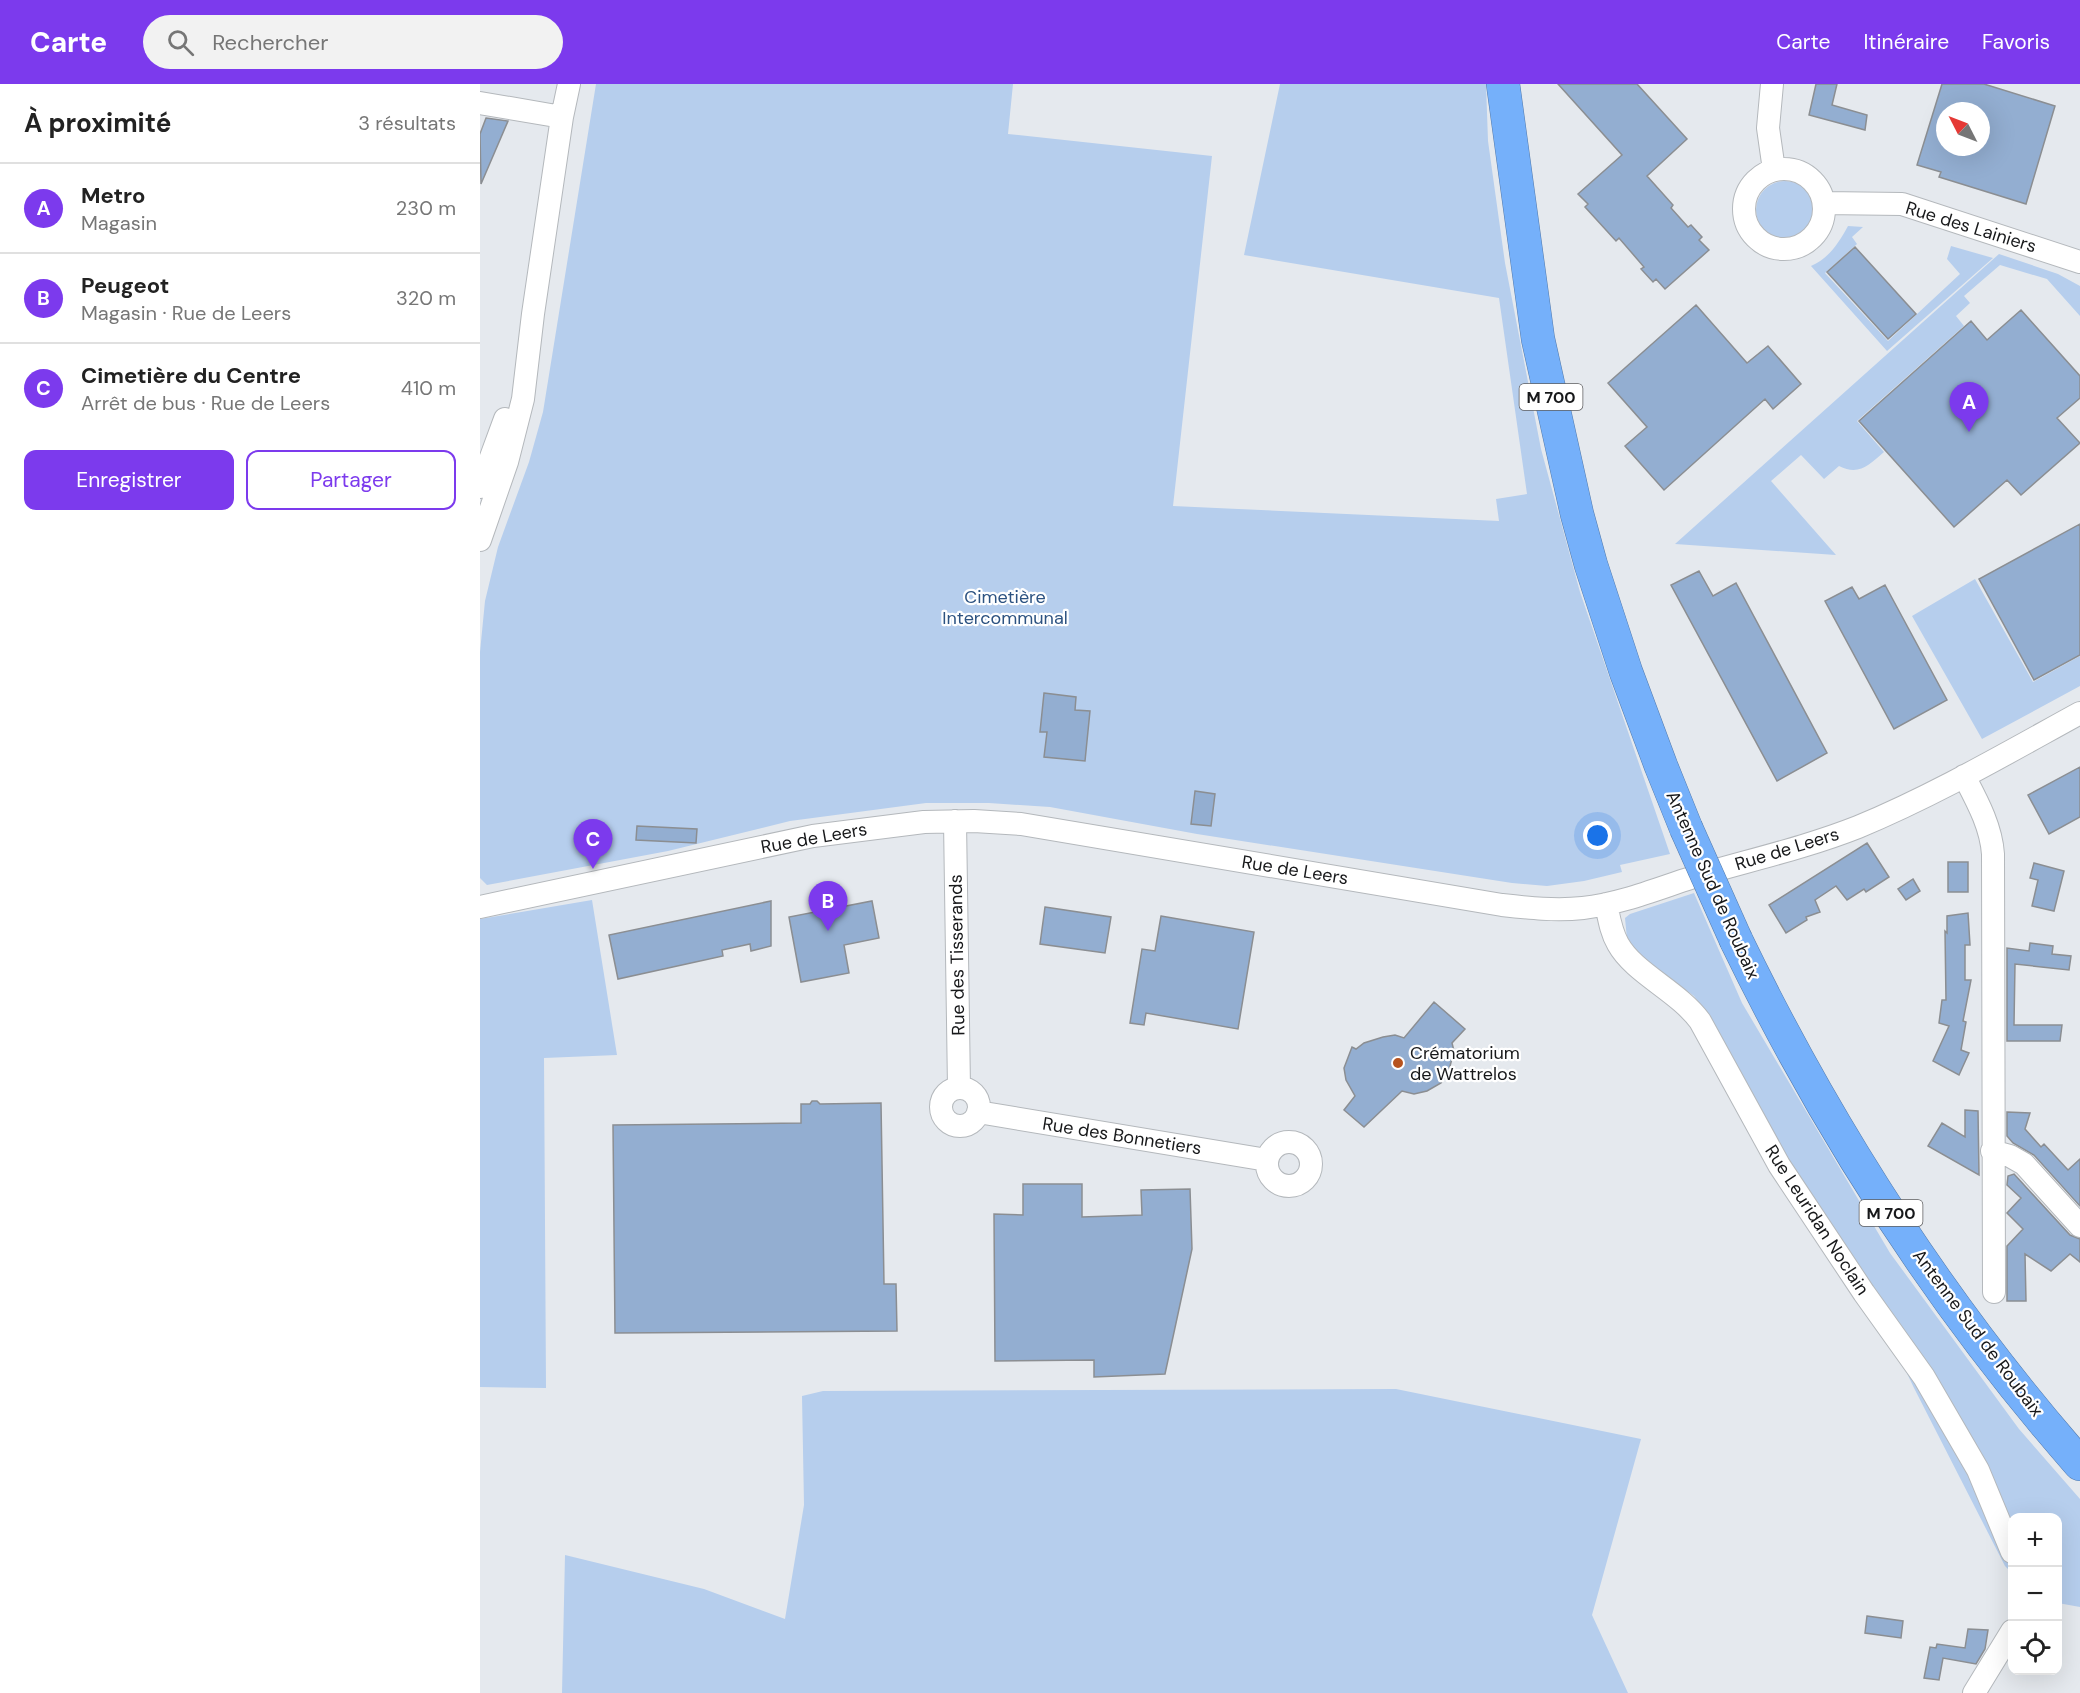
<!DOCTYPE html>
<html lang="fr">
<head>
<meta charset="utf-8">
<style>
  :root { --surface:#fff; --page:#f2f2f2; --text:#222; --muted:#767676; --line:#e0e0e0; --accent:#7c3aed }
  body { margin:0; font-family:"DM Sans",sans-serif; background:var(--page); color:var(--text) }
  .controls { position:absolute; right:18px; bottom:18px; display:grid; overflow:hidden; border-radius:12px; box-shadow:0 6px 24px #0002 }
  .controls button { width:54px; height:54px; display:grid; place-items:center; padding:0; border:0; border-bottom:2px solid var(--line); background:var(--surface); color:var(--text); font:30px sans-serif }
  .compass { position:absolute; left:1456px; top:18px; width:54px; height:54px; border-radius:50%; background:var(--surface); box-shadow:0 6px 24px #0002; rotate:312deg }
  .you { position:absolute; left:1118px; top:752px; width:21px; height:21px; margin:-15px; border:4px solid #fff; border-radius:50%; background:#1a73e8; box-shadow:0 0 0 9px #1a73e833 }
  .badge { display:grid; place-items:center; width:39px; height:39px; border-radius:50%; background:var(--accent); color:#fff; font-size:20px; font-weight:700 }
  .pin { position:absolute; translate:-50% -50px; filter:drop-shadow(0 2px 3px #0008) }
  .pin::after { content:''; position:absolute; top:32px; width:21px; height:18px; background:inherit; clip-path:polygon(0 0,100% 0,50% 100%) }
  .list { margin:0; padding:0; list-style:none }
  h2 { display:flex; justify-content:space-between; align-items:center; height:78px; margin:0; padding:0 24px; font-size:26px }
  h2 small { font-size:20px; font-weight:400; color:var(--muted) }
  .list li { display:grid; grid-template-columns:39px 1fr auto; gap:18px; align-items:center; box-sizing:border-box; height:90px; padding:0 24px; border-top:2px solid var(--line) }
  .list b { display:block; font-size:22px; white-space:nowrap }
  .list p { margin:0; font-size:20px; white-space:nowrap; color:var(--muted) }
  .list em { font-size:20px; font-style:normal; color:var(--muted) }
  .actions { display:flex; gap:12px; padding:18px 24px }
  .actions a { flex:1; padding:14px 0; border:2px solid var(--accent); border-radius:12px; text-align:center; font-size:21px; color:var(--accent) }
  .actions .main { background:var(--accent); color:#fff }
  .icon { flex:none; width:33px; height:33px; fill:none; stroke:currentColor; stroke-width:2; stroke-linecap:round; stroke-linejoin:round }
  .map { position:relative; flex:none; width:1600px; height:1609px; overflow:hidden }
  header { display:flex; align-items:center; gap:36px; box-sizing:border-box; height:84px; padding:0 30px; background:var(--accent); color:#fff }
  header strong { font-size:28px }
  nav { display:flex; gap:33px; margin-inline-start:auto; font-size:21px }
  .search { width:420px; height:54px; background:var(--page); display:flex; align-items:center; gap:15px; box-sizing:border-box; padding:0 21px; border-radius:33px; color:var(--muted); font-size:22px }
  main { display:flex }
  aside { flex:1; background:var(--surface) }
  .map>svg:first-child { display:block }
  .green { fill:#b6ceed }
  .building { fill:#93aed1; stroke:#8b8e92; stroke-width:1.5; fill-rule:evenodd }
  .lines { fill:none; stroke-linecap:round; stroke-linejoin:round }
  .minor-casing { stroke:#b4b8bc; stroke-width:24 }
  .highway-casing { stroke:#547bac; stroke-width:34 }
  .minor { stroke:#fff; stroke-width:22 }
  .highway { stroke:#75b0fa; stroke-width:33 }
  .highway-bridge-casing { stroke:#547bac; stroke-width:34; stroke-linecap:butt }
  .highway-bridge { stroke:#75b0fa; stroke-width:33 }
  .poi-dot { fill:#b7531e; stroke:#fff; stroke-width:2 }
  .labels { text-anchor:middle; dominant-baseline:central; stroke-width:4.5; stroke-linejoin:round; paint-order:stroke }
  .shield { fill:#fff; stroke:#5d5d5f; stroke-width:1.5 }
  .shield-label { font-size:16px; font-weight:bold; fill:#17181a }
  .street-label { font-size:18px; fill:#17181a; stroke:#fff }
  .park-label { font-size:18px; fill:#2c5281; stroke:#fff }
  .poi-label { font-size:18px; fill:#17181a; stroke:#fff; text-anchor:start }
</style>
</head>
<body>
<header>
<strong>Carte</strong>
<div class="search"><svg class="icon" aria-label="search" viewBox="0 0 24 24"><circle cx="10" cy="10" r="6"/><path d="M15 15l6 6"/></svg>Rechercher</div>
<nav><a>Carte</a><a>Itinéraire</a><a>Favoris</a></nav>
</header>
<main>
<aside>
<h2>À proximité<small>3 résultats</small></h2>
<ul class="list">
<li><span class="badge">A</span><div><b>Metro</b><p>Magasin</p></div><em>230 m</em></li>
<li><span class="badge">B</span><div><b>Peugeot</b><p>Magasin · Rue de Leers</p></div><em>320 m</em></li>
<li><span class="badge">C</span><div><b>Cimetière du Centre</b><p>Arrêt de bus · Rue de Leers</p></div><em>410 m</em></li>
</ul>
<div class="actions"><a class="main">Enregistrer</a><a>Partager</a></div>
</aside>
<div class="map">
<svg width="1600" height="1609" viewBox="0 0 1600 1609">
  <rect width="100%" height="100%" fill="#e5e9ee"/>
  <path class="green" d="M 116,0 L 533,0 L 528,50 L 732,72 L 693,422 L 1019,437 L 1016,415 L 1047,410 L 1019,214 L 764,171 L 800,0 L 1006,0 L 1008,57 L 1025,179 L 1061,365 L 1100,508 L 1190,770 L 1140,781 L 1142,788 L 1104,797 L 1067,802 L 1032,799 L 717,750 L 570,723 L 509,719 L 446,719 L 310,737 L 188,767 L 7,801 L 0,794 L 0,568 L 5,517 L 18,463 L 49,378 L 63,328 Z
    M1276 126a29 29 0 1 1 58 0a29 29 0 1 1-58 0Z
    M 1368,142 L 1383,143 L 1372,153 L 1377,160 L 1345,189 L 1408,257 L 1480,190 L 1467,175 L 1471,162 L 1513,174 L 1407,267 L 1331,182 C 1349,174 1358,160 1368,142 Z
    M 1519,170 L 1578,190 L 1600,202 L 1600,232 L 1567,195 L 1520,181 L 1484,212 L 1490,219 L 1476,232 L 1484,242 L 1377,337 L 1404,368 C 1389,381 1379,392 1359,382 L 1344,395 L 1321,371 L 1291,397 L 1356,471 L 1195,460 Z
    M 1495,495 L 1553,598 L 1600,572 L 1600,602 L 1502,655 L 1432,532 Z
    M 1214,809 L 1262,919 L 1410,1169 L 1539,1345 L 1600,1415 L 1600,1523 L 1578,1519 L 1578,1434 L 1532,1434 L 1532,1489 L 1525,1482 L 1434,1304 L 1374,1178 L 1318,1093 L 1227,930 L 1214,912 L 1154,869 L 1147,855 L 1145,834 L 1150,830 Z
    M 112,816 L 137,971 L 64,974 L 66,1304 L 0,1303 L 0,835 Z
    M 916,1305 L 1161,1355 L 1112,1531 L 1148,1609 L 82,1609 L 85,1471 L 224,1505 L 305,1535 L 324,1421 L 322,1312 L 343,1307 Z"/>
  <path class="building" d="M 1078,0 L 1157,0 L 1207,55 L 1167,92 L 1193,121 L 1191,124 L 1208,143 L 1211,141 L 1222,153 L 1219,156 L 1229,166 L 1185,205 L 1176,195 L 1173,198 L 1161,185 L 1164,183 L 1139,154 L 1136,157 L 1105,123 L 1108,120 L 1098,110 L 1142,71 Z
    M 1336,0 L 1357,0 L 1352,21 L 1387,31 L 1385,46 L 1329,31 Z
    M 1462,0 L 1504,0 L 1575,22 L 1546,120 L 1459,93 L 1461,88 L 1437,81 ZM 1465,27 L 1501,27 L 1501,63 L 1465,63 Z
    M 6,34 L 28,37 L 1,100 L 0,50 Z
    M 1375,163 L 1436,230 L 1408,255 L 1347,188 Z
    M 1216,221 L 1267,279 L 1288,262 L 1321,300 L 1293,325 L 1285,315 L 1184,406 L 1145,362 L 1167,343 L 1128,299 Z
    M 1541,226 L 1600,292 L 1600,314 L 1577,334 L 1600,359 L 1541,411 L 1527,396 L 1474,443 L 1379,337 L 1491,237 L 1507,256 Z
    M 1600,440 L 1600,571 L 1554,596 L 1499,495 Z
    M 1219,487 L 1233,512 L 1256,499 L 1347,669 L 1297,697 L 1191,501 Z
    M 1405,501 L 1467,616 L 1414,645 L 1345,517 L 1372,503 L 1379,515 Z
    M 564,609 L 596,613 L 595,626 L 610,627 L 605,677 L 564,673 L 567,648 L 560,648 Z
    M 1600,683 L 1600,733 L 1569,750 L 1548,711 Z
    M 715,707 L 735,710 L 731,742 L 711,740 Z
    M 157,742 L 217,745 L 216,759 L 156,756 Z
    M 1387,759 L 1409,793 L 1386,808 L 1384,805 L 1367,816 L 1356,802 L 1335,816 L 1340,828 L 1326,833 L 1327,836 L 1306,849 L 1289,821 Z
    M 1468,778 L 1488,778 L 1488,808 L 1468,808 Z
    M 1554,779 L 1584,787 L 1574,827 L 1552,822 L 1558,796 L 1550,794 Z
    M 1433,795 L 1440,807 L 1426,816 L 1418,805 Z
    M 291,817 L 291,862 L 271,867 L 270,860 L 242,866 L 243,872 L 138,895 L 129,851 Z
    M 392,817 L 399,854 L 364,861 L 369,889 L 321,898 L 309,833 Z
    M 565,823 L 631,833 L 625,869 L 560,860 Z
    M 1488,829 L 1490,861 L 1485,861 L 1485,896 L 1491,896 L 1483,937 L 1486,938 L 1481,966 L 1489,969 L 1479,991 L 1453,977 L 1469,942 L 1459,939 L 1462,916 L 1466,916 L 1465,847 L 1467,849 L 1467,832 Z
    M 681,832 L 774,848 L 758,945 L 666,929 L 664,941 L 650,939 L 662,865 L 675,867 Z
    M 1550,859 L 1573,862 L 1572,870 L 1591,872 L 1589,886 L 1535,880 L 1534,941 L 1582,941 L 1580,957 L 1527,957 L 1527,864 L 1549,867 Z
    M 954,918 L 985,945 L 972,959 L 974,967 L 969,986 L 961,999 L 947,1007 L 934,1010 L 922,1007 L 884,1043 L 864,1026 L 875,1012 L 866,996 L 864,984 L 872,963 L 876,965 L 884,959 L 903,953 L 915,951 L 924,954 Z
    M 332,1017 L 337,1017 L 340,1020 L 401,1019 L 404,1200 L 416,1200 L 417,1247 L 135,1249 L 133,1041 L 321,1039 L 321,1020 L 330,1020 Z
    M 1485,1026 L 1498,1027 L 1499,1091 L 1448,1062 L 1462,1039 L 1485,1053 Z
    M 1527,1028 L 1550,1029 L 1545,1045 L 1561,1063 L 1564,1060 L 1588,1086 L 1600,1075 L 1600,1122 L 1554,1071 L 1533,1059 L 1527,1052 Z
    M 1534,1090 L 1590,1151 L 1600,1155 L 1600,1178 L 1590,1170 L 1571,1187 L 1545,1170 L 1546,1217 L 1527,1217 L 1527,1162 L 1543,1145 L 1527,1129 L 1541,1114 L 1527,1101 L 1528,1092 Z
    M 543,1100 L 602,1100 L 602,1133 L 662,1131 L 661,1106 L 710,1105 L 712,1165 L 685,1290 L 614,1293 L 614,1276 L 515,1277 L 514,1130 L 543,1131 Z
    M 1387,1532 L 1423,1537 L 1421,1554 L 1385,1549 Z
    M 1488,1545 L 1508,1546 L 1505,1565 L 1496,1580 L 1463,1574 L 1459,1596 L 1444,1594 L 1450,1563 L 1456,1564 L 1457,1560 L 1485,1564 Z"/>
  <g class="lines">
    <g class="minor-casing">
      <path id="minor" d="M 1292,0 L 1288,44 L 1294,86
        M 0,19 L 82,33
        M1264 125a40 40 0 1 1 80 0a40 40 0 1 1-80 0Z
        M 1344,119 L 1422,120 L 1600,178
        M 0,403 L 25,335
        M 0,456 L 27,378 L 43,315 L 53,230 L 82,33 L 89,0
        M 1484,692 C 1497,717 1511,742 1513,770 L 1514,1208
        M 475,737 L 479,1004
        M 1126,820 C 1129,834 1131,848 1138,860 C 1154,889 1198,907 1220,937 L 1299,1081 L 1384,1209 L 1444,1293 L 1498,1386 L 1532,1468
        M 0,823 L 333,752 L 444,738 L 494,737 L 541,740 L 1022,821 C 1049,824 1076,827 1103,824 C 1147,819 1188,800 1230,788 C 1279,774 1330,762 1378,743 C 1455,711 1527,669 1600,629
        M461 1023a19 19 0 1 1 38 0a19 19 0 1 1-38 0Z
        M 498,1028 L 787,1076
        M787 1080a22 22 0 1 1 44 0a22 22 0 1 1-44 0Z
        M 1512,1067 L 1530,1072 L 1544,1080 L 1600,1142
        M 1494,1609 L 1532,1547"/>
    </g>
    <g class="highway-casing">
      <path id="highway" d="M 1023,0 L 1058,255 L 1097,430 L 1111,481 L 1146,588 L 1181,682 L 1206,744
        M 1256,856 C 1347,1044 1462,1223 1600,1380"/>
    </g>
    <use href="#minor" class="minor"/>
    <use href="#highway" class="highway"/>
    <g class="highway-bridge-casing">
      <path id="highway-bridge" d="M 1206,744 L 1256,856"/>
    </g>
    <use href="#highway-bridge" class="highway-bridge"/>
  </g>
  <circle class="poi-dot" cx="918" cy="979" r="6"/>
  <g class="labels">
    <g class="shield">
      <rect x="1039.5" y="300" width="63" height="26" rx="4.5"/>
      <rect x="1379.5" y="1116" width="63" height="26" rx="4.5"/>
    </g>
    <g class="shield-label">
      <text x="1071" y="313">M 700</text>
      <text x="1411" y="1129">M 700</text>
    </g>
    <g class="street-label">
      <text transform="translate(1491 143) rotate(17)">Rue des Lainiers</text>
      <text transform="translate(334 754) rotate(-10)">Rue de Leers</text>
      <text transform="translate(1307 765) rotate(-17)">Rue de Leers</text>
      <text transform="translate(815 786) rotate(9)">Rue de Leers</text>
      <text transform="translate(1233 801) rotate(66)">Antenne Sud de Roubaix</text>
      <text transform="translate(477 871) rotate(-91)">Rue des Tisserands</text>
      <text transform="translate(642 1052) rotate(9)">Rue des Bonnetiers</text>
      <text transform="translate(1337 1136) rotate(57)">Rue Leuridan Noclain</text>
      <text transform="translate(1498 1249) rotate(53)">Antenne Sud de Roubaix</text>
    </g>
    <g class="park-label">
      <text x="525" y="513">Cimetière<tspan x="525" dy="21">Intercommunal</tspan></text>
    </g>
    <g class="poi-label">
      <text x="930" y="969">Crématorium<tspan x="930" dy="21">de Wattrelos</tspan></text>
    </g>
  </g>
</svg>
<div class="controls">
<button>+</button>
<button>−</button>
<button><svg class="icon" aria-label="locate" viewBox="0 0 24 24"><circle cx="12" cy="12" r="6"/><path d="M12 2v4M12 18v4M2 12h4M18 12h4"/></svg></button>
</div>
<svg class="compass" viewBox="-18 -18 36 36"><path d="M0-13l5 13h-10z" fill="#e53935"/><path d="M0 13l5-13h-10z" fill="#767676"/></svg>
<div class="you"></div>
<div class="pin badge" style="left:1489px;top:348px">A</div>
<div class="pin badge" style="left:348px;top:847px">B</div>
<div class="pin badge" style="left:113px;top:785px">C</div>
</div>
</main>
</body>
</html>
